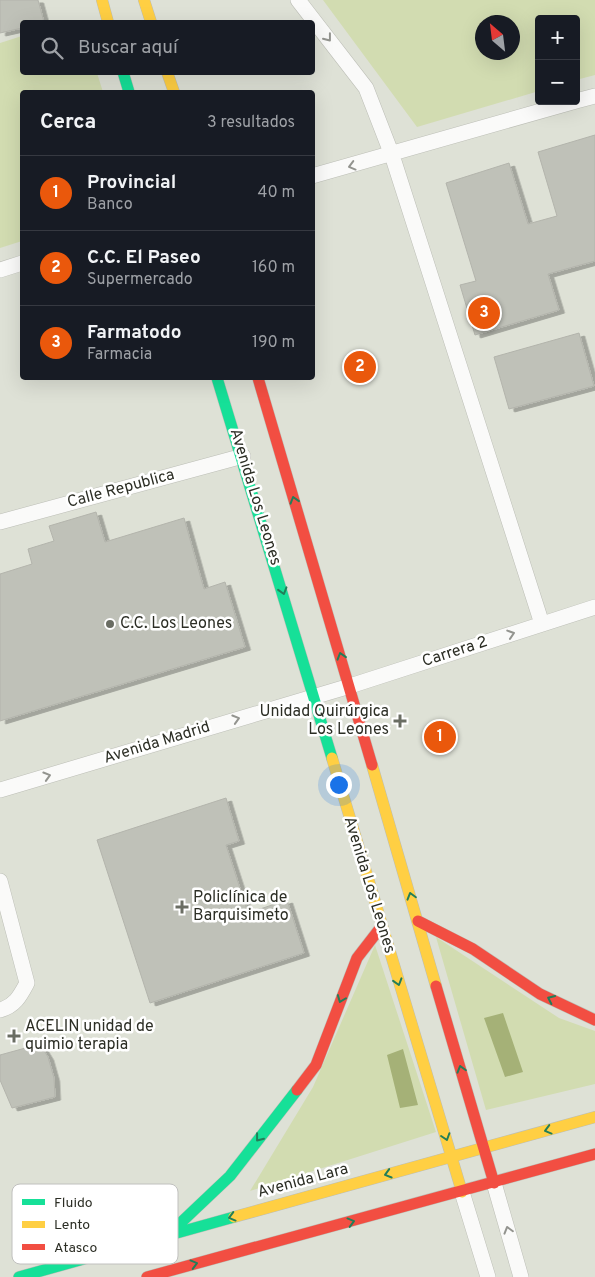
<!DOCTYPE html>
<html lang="es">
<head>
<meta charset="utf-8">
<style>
  :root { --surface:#171b24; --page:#20242c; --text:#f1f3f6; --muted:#9ea1a6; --line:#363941; --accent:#ea580c }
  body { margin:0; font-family:Overpass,sans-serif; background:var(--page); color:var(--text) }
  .controls { position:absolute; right:15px; top:15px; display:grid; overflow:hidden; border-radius:5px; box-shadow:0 5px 20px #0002 }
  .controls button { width:45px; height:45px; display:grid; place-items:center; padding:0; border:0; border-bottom:1px solid var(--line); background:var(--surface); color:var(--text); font:25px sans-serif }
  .compass { position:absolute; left:475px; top:15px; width:45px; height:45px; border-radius:50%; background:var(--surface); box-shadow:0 5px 20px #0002; rotate:332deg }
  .you { position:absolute; left:338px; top:784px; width:18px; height:18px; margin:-12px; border:4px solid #fff; border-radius:50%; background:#1a73e8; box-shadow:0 0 0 8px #1a73e833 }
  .badge { display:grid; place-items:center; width:32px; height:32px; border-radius:50%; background:var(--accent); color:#fff; font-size:16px; font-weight:700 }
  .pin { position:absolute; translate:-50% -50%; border:2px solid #fff; box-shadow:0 1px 5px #0006 }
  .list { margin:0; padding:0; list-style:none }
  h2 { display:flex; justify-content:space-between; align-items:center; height:65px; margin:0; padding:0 20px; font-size:21px }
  h2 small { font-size:16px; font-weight:400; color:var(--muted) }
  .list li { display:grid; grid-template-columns:32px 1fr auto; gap:15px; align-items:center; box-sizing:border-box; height:75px; padding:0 20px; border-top:1px solid var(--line) }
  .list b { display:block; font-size:19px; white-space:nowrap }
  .list p { margin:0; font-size:16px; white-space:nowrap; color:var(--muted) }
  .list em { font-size:16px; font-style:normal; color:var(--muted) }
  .icon { flex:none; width:28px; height:28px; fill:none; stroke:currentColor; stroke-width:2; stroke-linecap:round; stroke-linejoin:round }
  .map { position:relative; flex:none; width:595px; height:1277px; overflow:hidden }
  .search { position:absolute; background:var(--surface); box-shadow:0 5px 20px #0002; left:20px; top:20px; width:295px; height:55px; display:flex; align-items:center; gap:12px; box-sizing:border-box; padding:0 18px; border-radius:5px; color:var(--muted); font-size:19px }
  .panel { position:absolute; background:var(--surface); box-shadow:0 5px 20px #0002; left:20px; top:90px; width:295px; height:290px; border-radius:5px }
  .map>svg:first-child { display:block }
  .green { fill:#d2dcb1; fill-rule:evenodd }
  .water { fill:#a5b177 }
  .building { fill:#bfc1b8; stroke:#b3b4ac; filter:url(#shadow) }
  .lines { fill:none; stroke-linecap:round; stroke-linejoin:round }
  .street-casing { stroke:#bcbeb6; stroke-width:16 }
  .fast-casing { stroke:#bcbeb6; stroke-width:12 }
  .slow-casing { stroke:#bcbeb6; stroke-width:12 }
  .jam-casing { stroke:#bcbeb6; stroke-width:12 }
  .street { stroke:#fafaf9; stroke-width:15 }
  .fast { stroke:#16e098; stroke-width:11 }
  .slow { stroke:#ffcf43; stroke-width:11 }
  .jam { stroke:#f24e42; stroke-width:11 }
  .oneway { stroke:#93948f }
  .oneway2 { stroke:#227e59 }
  .poi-dot { fill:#6a6d63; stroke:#fff; stroke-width:2 }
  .labels { text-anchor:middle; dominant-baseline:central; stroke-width:5; stroke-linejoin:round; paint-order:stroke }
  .street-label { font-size:16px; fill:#2c2e25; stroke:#fff }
  .poi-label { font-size:16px; fill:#2c2e25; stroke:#fff; text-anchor:start }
  .key { fill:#fff; stroke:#c0c0be; stroke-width:1 }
  .key-label { font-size:14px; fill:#2c2e25 }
</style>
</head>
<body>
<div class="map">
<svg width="595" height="1277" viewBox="0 0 595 1277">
  <defs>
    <filter id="shadow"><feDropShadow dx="5.5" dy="3" stdDeviation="0" flood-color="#0004"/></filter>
  </defs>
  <rect width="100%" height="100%" fill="#dee1d6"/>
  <path class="green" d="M 323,0 L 595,0 L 595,75 L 576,80 L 576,19 L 539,19 L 539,91 L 417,127 ZM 512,22 L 512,52 L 482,52 L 482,22 Z
    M 22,36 L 22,72 L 97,73 L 103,92 L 22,92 L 22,241 L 0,248 L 0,43 Z
    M 436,937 L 559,1018 L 595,1031 L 595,1084 L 486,1110 Z
    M 375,945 L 436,1132 L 250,1191 L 313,1087 Z"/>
  <path class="water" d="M 503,1013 L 523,1072 L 505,1077 L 484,1018 Z
    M 403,1049 L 418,1105 L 400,1108 L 387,1055 Z"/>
  <path class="building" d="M 0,0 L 38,0 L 44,22 L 22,22 L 22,28 L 0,33 Z
    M 595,135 L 595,261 L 548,274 L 559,310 L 475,335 L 460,285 L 476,281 L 446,183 L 509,163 L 528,224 L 557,216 L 538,152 Z
    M 579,333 L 594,386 L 509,409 L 494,357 Z
    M 96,512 L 105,542 L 184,518 L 204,589 L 225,582 L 245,647 L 0,721 L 0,574 L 32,564 L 28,549 L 54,541 L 49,526 Z
    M 226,798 L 239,841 L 226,845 L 248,913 L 287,900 L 304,953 L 150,1003 L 97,840 Z
    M 40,1044 L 48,1057 L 54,1078 L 55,1097 L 12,1108 L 0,1080 L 0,1055 Z"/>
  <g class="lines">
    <g class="street-casing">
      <path id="street" d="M 298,0 L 366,88 L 392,155 L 542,624
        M 576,101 L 595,96
        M 312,176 L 576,101
        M 0,270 L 22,263
        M 0,522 L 243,456
        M 0,790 L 350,686 L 595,607
        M 0,881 L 27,983 C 20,996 15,1006 0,1010
        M 494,1183 L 521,1277
        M 462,1192 L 488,1277"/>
    </g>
    <g class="fast-casing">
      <path id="fast" d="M 123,72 L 129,92
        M 217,378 L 332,758
        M 172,1231 L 230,1176 L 297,1090
        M 19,1277 L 234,1217"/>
    </g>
    <g class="slow-casing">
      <path id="slow" d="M 102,0 L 108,22
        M 144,0 L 151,22
        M 167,72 L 174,92
        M 332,758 L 462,1192
        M 372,765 L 436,986
        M 234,1217 L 595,1117"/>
    </g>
    <g class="jam-casing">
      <path id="jam" d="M 258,378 L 372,765
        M 418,921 L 473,949 L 540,994 L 595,1020
        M 436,986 L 494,1183
        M 297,1090 L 316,1065 L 357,958 L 381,927
        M 147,1277 L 595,1154"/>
    </g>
    <use href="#street" class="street"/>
    <use href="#fast" class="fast"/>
    <use href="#slow" class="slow"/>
    <use href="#jam" class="jam"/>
  </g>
  <defs><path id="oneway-chevron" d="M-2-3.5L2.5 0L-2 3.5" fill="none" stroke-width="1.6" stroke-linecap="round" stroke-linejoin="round" transform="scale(1.25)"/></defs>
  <g class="oneway">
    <use href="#oneway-chevron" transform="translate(328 38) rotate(52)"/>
    <use href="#oneway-chevron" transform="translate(352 166) rotate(165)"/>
    <use href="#oneway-chevron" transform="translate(511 634) rotate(-18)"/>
    <use href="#oneway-chevron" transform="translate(236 719) rotate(-17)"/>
    <use href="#oneway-chevron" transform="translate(47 776) rotate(-17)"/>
    <use href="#oneway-chevron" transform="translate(508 1230) rotate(-106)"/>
  </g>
  <g class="oneway2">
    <use href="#oneway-chevron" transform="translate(294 500) rotate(-107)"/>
    <use href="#oneway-chevron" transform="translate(283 591) rotate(73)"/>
    <use href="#oneway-chevron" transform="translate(341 656) rotate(-107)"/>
    <use href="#oneway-chevron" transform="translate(411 896) rotate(-106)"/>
    <use href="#oneway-chevron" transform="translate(398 982) rotate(73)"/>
    <use href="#oneway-chevron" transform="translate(341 999) rotate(111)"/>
    <use href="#oneway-chevron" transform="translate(551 999) rotate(-155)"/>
    <use href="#oneway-chevron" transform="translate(461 1069) rotate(-106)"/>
    <use href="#oneway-chevron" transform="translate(548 1130) rotate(165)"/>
    <use href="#oneway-chevron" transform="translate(446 1137) rotate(72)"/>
    <use href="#oneway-chevron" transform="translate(259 1138) rotate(128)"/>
    <use href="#oneway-chevron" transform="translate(388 1174) rotate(164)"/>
    <use href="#oneway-chevron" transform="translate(232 1217) rotate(165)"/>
    <use href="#oneway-chevron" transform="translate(351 1222) rotate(-15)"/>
    <use href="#oneway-chevron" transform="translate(194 1264) rotate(-15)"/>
  </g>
  <g class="poi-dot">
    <circle cx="110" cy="624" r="5"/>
    <path d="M397.5 713.5h5v5h5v5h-5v5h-5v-5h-5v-5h5z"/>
    <path d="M179.5 899.5h5v5h5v5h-5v5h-5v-5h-5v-5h5z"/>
    <path d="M11.5 1028.5h5v5h5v5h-5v5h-5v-5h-5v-5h5z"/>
  </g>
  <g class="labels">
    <g class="street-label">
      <text transform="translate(121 489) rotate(-15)">Calle Republica</text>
      <text transform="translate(255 497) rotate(73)">Avenida Los Leones</text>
      <text transform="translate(455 652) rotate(-18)">Carrera 2</text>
      <text transform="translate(157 743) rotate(-17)">Avenida Madrid</text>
      <text transform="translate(369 885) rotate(73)">Avenida Los Leones</text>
      <text transform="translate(303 1181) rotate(-15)">Avenida Lara</text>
    </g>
    <g class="poi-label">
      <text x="120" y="624">C.C. Los Leones</text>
      <text x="389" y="712" text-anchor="end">Unidad Quirúrgica<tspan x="389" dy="18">Los Leones</tspan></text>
      <text x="193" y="898">Policlínica de<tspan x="193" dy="18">Barquisimeto</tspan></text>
      <text x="25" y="1027">ACELIN unidad de<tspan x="25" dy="18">quimio terapia</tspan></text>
    </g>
  </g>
  <rect x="12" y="1184" width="166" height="80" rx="8" class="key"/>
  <rect x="22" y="1199" width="23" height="6" fill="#16e098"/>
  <rect x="22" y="1221" width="23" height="7" fill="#ffcf43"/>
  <rect x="22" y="1244" width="23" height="6" fill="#f24e42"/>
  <g class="key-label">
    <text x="54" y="1207">Fluido</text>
    <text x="54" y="1229">Lento</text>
    <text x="54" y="1252">Atasco</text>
  </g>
</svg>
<div class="controls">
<button>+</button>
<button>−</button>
</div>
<svg class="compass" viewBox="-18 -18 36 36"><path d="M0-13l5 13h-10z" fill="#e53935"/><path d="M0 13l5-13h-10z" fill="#9ea1a6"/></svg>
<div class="you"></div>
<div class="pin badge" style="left:440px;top:737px">1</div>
<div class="pin badge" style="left:360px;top:367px">2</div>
<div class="pin badge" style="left:484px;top:313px">3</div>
<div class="search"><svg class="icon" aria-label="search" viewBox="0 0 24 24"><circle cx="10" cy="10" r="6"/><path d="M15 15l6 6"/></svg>Buscar aquí</div>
<section class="panel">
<h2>Cerca<small>3 resultados</small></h2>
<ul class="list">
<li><span class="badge">1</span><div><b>Provincial</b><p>Banco</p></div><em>40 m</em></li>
<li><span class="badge">2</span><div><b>C.C. El Paseo</b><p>Supermercado</p></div><em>160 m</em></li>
<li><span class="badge">3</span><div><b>Farmatodo</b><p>Farmacia</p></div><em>190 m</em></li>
</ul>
</section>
</div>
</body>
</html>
